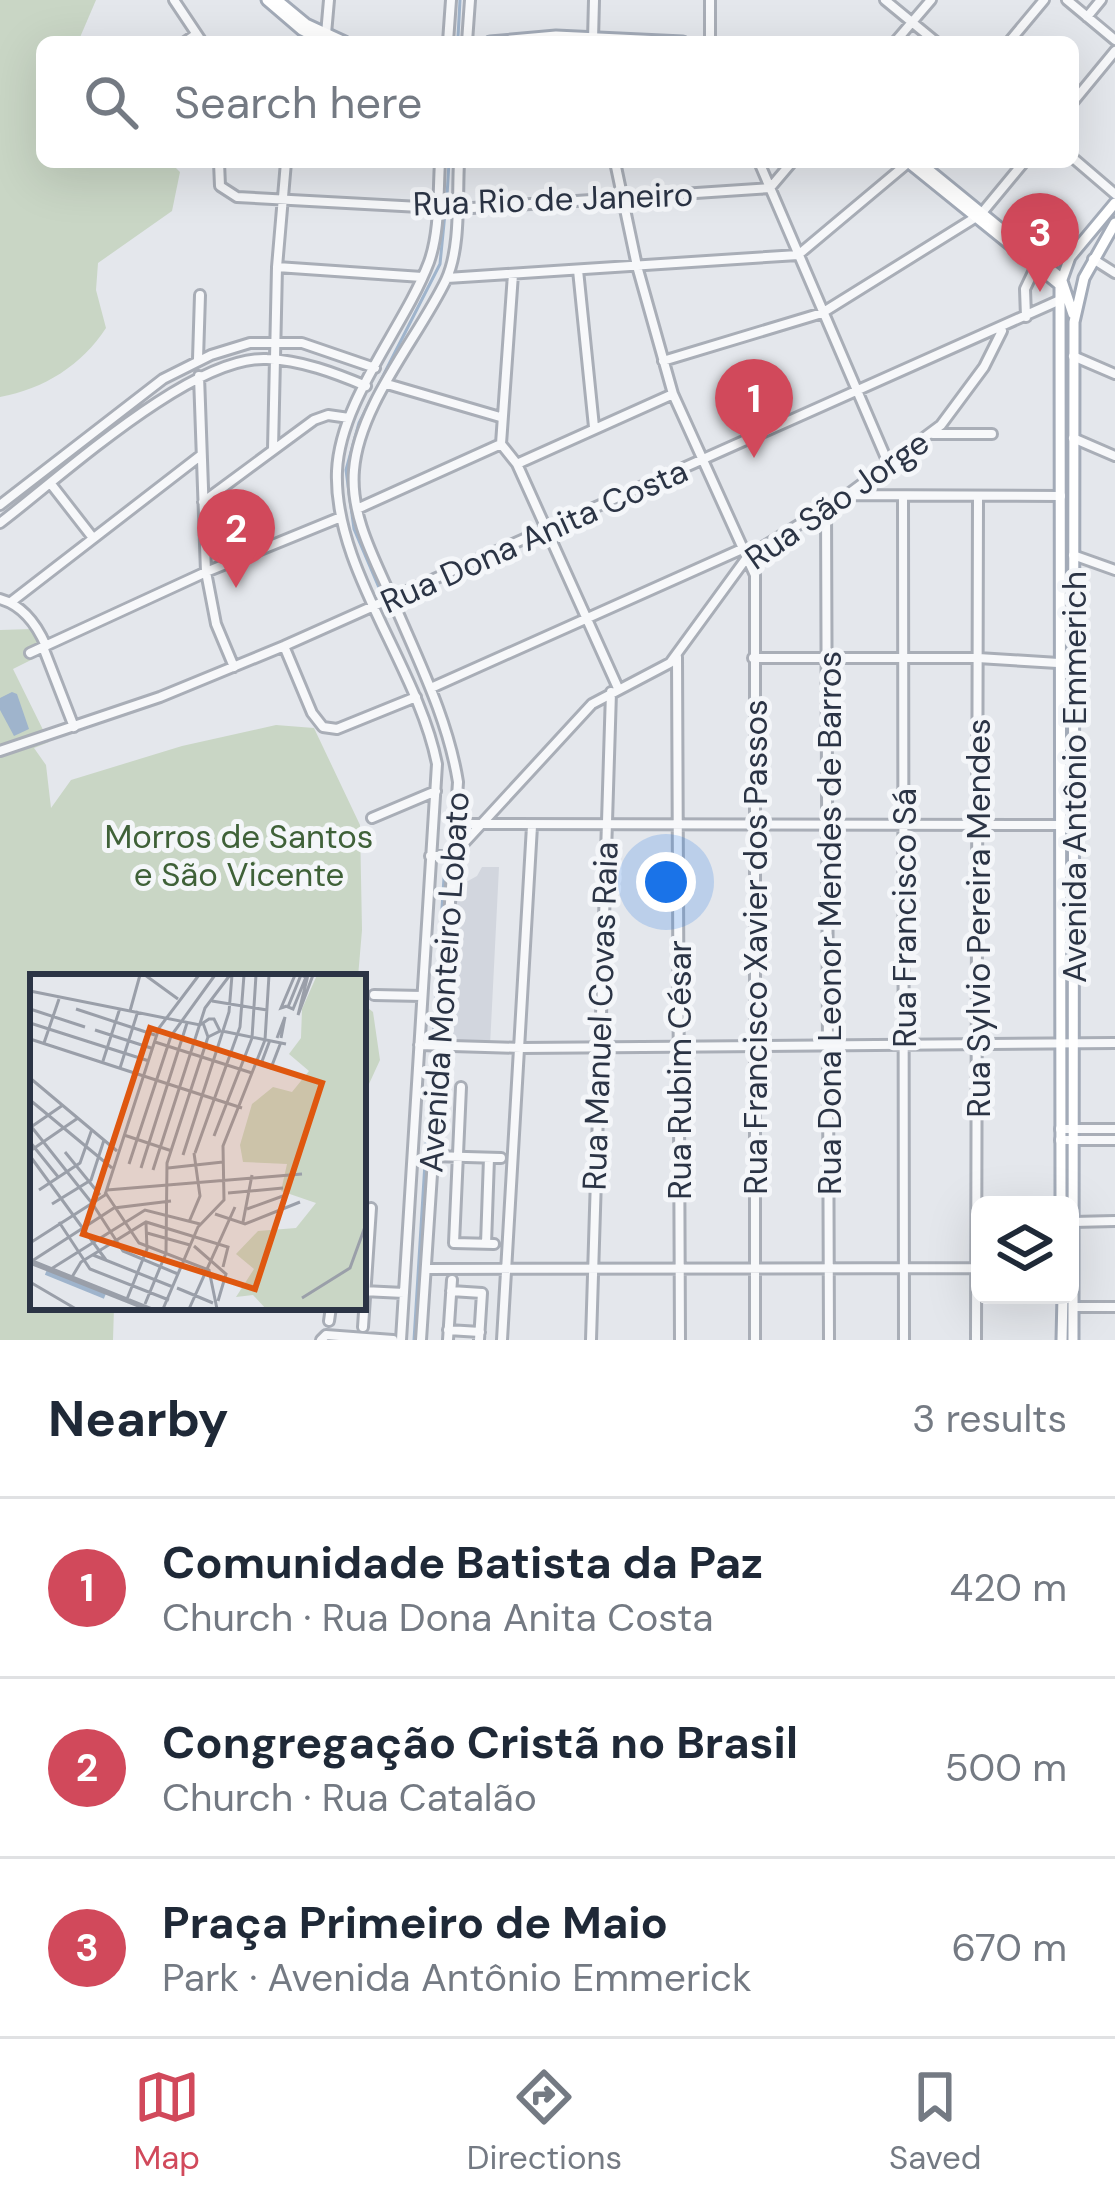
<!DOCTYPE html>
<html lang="en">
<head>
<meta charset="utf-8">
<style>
  :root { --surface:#fff; --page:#f2f2f3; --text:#1f2937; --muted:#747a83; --line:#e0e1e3; --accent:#d1495b }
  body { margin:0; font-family:"DM Sans",sans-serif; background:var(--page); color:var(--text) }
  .controls { position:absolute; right:36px; bottom:36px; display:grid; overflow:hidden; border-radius:18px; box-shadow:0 12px 48px #0002 }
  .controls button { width:108px; height:108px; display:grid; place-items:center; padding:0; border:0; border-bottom:3px solid var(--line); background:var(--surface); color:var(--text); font:60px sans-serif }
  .you { position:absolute; left:666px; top:882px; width:42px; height:42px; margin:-30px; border:9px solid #fff; border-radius:50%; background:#1a73e8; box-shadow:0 0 0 18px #1a73e833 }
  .badge { display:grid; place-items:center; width:78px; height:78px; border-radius:50%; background:var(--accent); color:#fff; font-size:39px; font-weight:700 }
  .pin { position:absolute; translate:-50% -99px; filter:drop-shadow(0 3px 6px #0008) }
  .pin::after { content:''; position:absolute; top:63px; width:42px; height:36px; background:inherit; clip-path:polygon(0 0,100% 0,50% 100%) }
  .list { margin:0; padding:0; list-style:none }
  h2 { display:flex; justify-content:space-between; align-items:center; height:156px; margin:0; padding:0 48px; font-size:51px }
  h2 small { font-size:39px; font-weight:400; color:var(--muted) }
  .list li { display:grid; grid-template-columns:78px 1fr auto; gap:36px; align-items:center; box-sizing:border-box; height:180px; padding:0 48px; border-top:3px solid var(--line) }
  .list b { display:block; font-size:45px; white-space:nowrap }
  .list p { margin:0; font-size:39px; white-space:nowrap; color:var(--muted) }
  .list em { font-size:39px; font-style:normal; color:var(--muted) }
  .icon { flex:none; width:66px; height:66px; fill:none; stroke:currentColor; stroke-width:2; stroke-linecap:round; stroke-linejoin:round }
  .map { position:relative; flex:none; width:1115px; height:1340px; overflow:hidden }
  .search { position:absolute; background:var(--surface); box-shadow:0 12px 48px #0002; left:36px; right:36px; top:36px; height:132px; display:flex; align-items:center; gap:30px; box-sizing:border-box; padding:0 42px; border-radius:18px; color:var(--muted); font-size:45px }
  .sheet { height:696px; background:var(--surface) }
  nav { display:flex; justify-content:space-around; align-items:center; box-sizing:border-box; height:168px; border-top:3px solid var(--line); background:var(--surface); font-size:33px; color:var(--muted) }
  nav a { display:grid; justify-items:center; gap:6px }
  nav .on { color:var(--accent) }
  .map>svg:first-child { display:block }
  .built { fill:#d2d6de }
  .green { fill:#c9d6c5 }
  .water { fill:#9fb4cc }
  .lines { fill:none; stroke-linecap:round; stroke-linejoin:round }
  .stream { stroke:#9fb4cc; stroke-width:3 }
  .minor-casing { stroke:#a9aeb7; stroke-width:14 }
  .major-casing { stroke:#a3abb8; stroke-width:15 }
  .minor { stroke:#f7f8fa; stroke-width:8 }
  .major { stroke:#fff; stroke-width:9 }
  .labels { text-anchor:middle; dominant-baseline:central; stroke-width:10; stroke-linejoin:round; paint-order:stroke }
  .street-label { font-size:33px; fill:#2b3445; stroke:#f4f6f9 }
  .park-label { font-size:33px; fill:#3f6138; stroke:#f4f6f9 }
  .inset-river { fill:none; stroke:#9fb4cc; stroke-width:6 }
  .inset-road { fill:none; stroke:#9a9fa9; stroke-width:3 }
  .view { fill:#df570f; fill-opacity:0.15; stroke:#df570f; stroke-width:6 }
  .inset-edge { fill:none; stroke:#2b3445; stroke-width:6 }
</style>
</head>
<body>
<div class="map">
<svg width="1115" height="1340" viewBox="0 0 1115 1340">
  <rect width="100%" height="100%" fill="#e4e7ec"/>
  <path class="built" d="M 482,867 L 499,867 L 490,1046 L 444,1044 L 455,888 L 477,876 Z"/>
  <path class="green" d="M 0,0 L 96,0 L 78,42 L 42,42 L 42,162 L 170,162 L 180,172 L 172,211 L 98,263 L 96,290 L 106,328 C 82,365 44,389 0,397 Z
    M 32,629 L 39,643 L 27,648 L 33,659 L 13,669 L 49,742 L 34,748 L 46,765 L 51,808 L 71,780 L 182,746 L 276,725 L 314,728 L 360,825 L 362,930 L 358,977 L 33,977 L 33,1307 L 114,1307 L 113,1340 L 0,1340 L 0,630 Z
    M 363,1004 L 373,1012 L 380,1060 L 363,1097 Z"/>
  <path class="water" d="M 12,692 L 17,694 L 29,729 L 14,736 L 0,710 L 0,698 Z"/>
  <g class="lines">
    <path class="stream" d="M 458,37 L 460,0
      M 447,196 L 449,162
      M 380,590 L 354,529 L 346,470 L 359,423 L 440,264 L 445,213
      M 433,1041 L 445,863
      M 414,1340 L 432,1050"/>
    <g class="minor-casing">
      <path id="minor" d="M 174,0 L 202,42
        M 885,0 L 936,42
        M 1067,0 L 1115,40
        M 1087,17 L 1101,0
        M 326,34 L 329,0
        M 593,40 L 594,0
        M 185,42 L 195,35
        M 448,42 L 451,0
        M 467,42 L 470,0
        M 710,42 L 710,0
        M 895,42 L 931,0
        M 1009,42 L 1044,0
        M 1073,102 L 1115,51
        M 1073,158 L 1115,194
        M 219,162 L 220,186 L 237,197 L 457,209 L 770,188 L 792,162
        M 615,162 L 637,266 L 673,394 L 755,575 L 755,1340
        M 759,162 L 889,465
        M 1093,259 L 1115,273
        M 277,267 L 422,277
        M 578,270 L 594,427
        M 513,274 L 501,444 L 517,464 L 618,688
        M 447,278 L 798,255 L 909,162
        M 1026,317 L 1025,289 L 1035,268
        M 1073,356 L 1115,374
        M 198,359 L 200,295
        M 663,361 L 822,313 L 981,214 L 1024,162
        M 199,376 L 206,572 L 216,624 L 234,667
        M 387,384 L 500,417
        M 933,434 L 992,434
        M 1073,438 L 1115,456
        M 273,449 L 277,267 L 286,162
        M 517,464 L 673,394
        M 51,484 L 93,538
        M 848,495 L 1061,496
        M 903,496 L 904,1340
        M 203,502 L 314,420 L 328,415 L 349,418
        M 0,505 L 163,379 L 211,355 L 250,343 L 302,343 L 375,368
        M 826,507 L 829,1340
        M 357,509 L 501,444
        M 0,523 C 61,477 192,355 267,359 C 301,360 335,373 366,386
        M 1073,555 L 1115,570
        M 0,599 C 22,605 37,625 46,646
        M 11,602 L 200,456
        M 284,646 L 312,713 L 323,727 L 337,729 L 416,697
        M 43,647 L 74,727
        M 30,653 L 206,572 L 341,517
        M 677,657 L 680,1340
        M 753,658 L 978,658 L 1074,664
        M 431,688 L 742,549
        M 0,751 L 160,697 L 284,646 L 1060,300
        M 372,818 L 436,791
        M 454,824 L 1074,825
        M 430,856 L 452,856 L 592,704 L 670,663 L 748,556 L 847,495 L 941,425 L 984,367 L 1002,331
        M 374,995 L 422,996
        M 419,1045 L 521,1048 L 1115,1043
        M 461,1087 L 454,1243 L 494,1244
        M 1060,1129 L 1115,1129
        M 1060,1140 L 1115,1140
        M 432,1156 L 501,1158
        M 1073,1222 L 1115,1221
        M 486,1244 L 489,1158
        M 426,1269 L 980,1268
        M 363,1291 L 404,1293
        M 451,1291 L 482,1293 L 479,1340
        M 1074,1307 L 1115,1307
        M 329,1321 L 331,1307
        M 363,1327 L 371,1208
        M 448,1330 L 480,1332
        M 321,1340 L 326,1335 L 393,1340
        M 401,1340 L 437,764 C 418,667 333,568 337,471 C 340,400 404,328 429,262 C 440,231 438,194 440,162
        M 421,1340 L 458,782 C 448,719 418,660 393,601 C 375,560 350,516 354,470 C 359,405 418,338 446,280 C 461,248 457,198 459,162
        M 448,1340 L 452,1280
        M 502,1340 L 532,826
        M 591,1340 L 611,692
        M 976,1340 L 978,497"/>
    </g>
    <g class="major-casing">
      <path id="major" d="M 267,0 L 302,30 L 325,42
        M 277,0 L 306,24 L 345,42
        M 490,42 L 556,36 L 683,42
        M 908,162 L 1060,285
        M 919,162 L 1061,278 L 1073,314
        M 1061,1205 L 1060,285 L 1070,257 L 1115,203
        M 1062,1340 L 1063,1295
        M 1073,1340 L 1074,322 L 1084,278 L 1115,223"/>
    </g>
    <use href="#minor" class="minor"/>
    <use href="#major" class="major"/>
  </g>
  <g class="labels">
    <g class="street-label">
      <text transform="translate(553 199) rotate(-2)">Rua Rio de Janeiro</text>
      <text transform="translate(837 500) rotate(-35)">Rua São Jorge</text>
      <text transform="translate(534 536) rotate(-24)">Rua Dona Anita Costa</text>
      <text transform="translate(1074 777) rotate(-90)">Avenida Antônio Emmerich</text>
      <text transform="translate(904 918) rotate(-90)">Rua Francisco Sá</text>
      <text transform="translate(978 918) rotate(-90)">Rua Sylvio Pereira Mendes</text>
      <text transform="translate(829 923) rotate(-90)">Rua Dona Leonor Mendes de Barros</text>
      <text transform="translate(755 947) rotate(-90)">Rua Francisco Xavier dos Passos</text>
      <text transform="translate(444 982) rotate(-86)">Avenida Monteiro Lobato</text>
      <text transform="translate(600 1016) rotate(-88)">Rua Manuel Covas Raia</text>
      <text transform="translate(679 1070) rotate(-90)">Rua Rubim César</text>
    </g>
    <g class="park-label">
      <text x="239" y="836">Morros de Santos<tspan x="239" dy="38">e São Vicente</tspan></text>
    </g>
  </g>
  <g transform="translate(30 974)">
    <rect width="336" height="336" fill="#e4e7ec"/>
    <path d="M 287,1 L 336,1 L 336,335 L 236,335 L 223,321 L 206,323 L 224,295 L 206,280 L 228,257 L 266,254 L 286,229 L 251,217 L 257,190 L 213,188 L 210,171 L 222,130 L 243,113 L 262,118 L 279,97 L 259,80 L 271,64 L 272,35 Z" fill="#c9d6c5"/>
    <path class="inset-river" d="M 16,298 L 75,322"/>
    <path class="inset-road" d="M 115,1 L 148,25M 271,1 L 276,3 L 263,35 L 258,33 ZM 278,1 L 268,41 L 283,1M 0,17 L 170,51 L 179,45 L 184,45 L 190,57 L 178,63 L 173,49M 182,27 L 237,36M 257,32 L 251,34 L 265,1M 0,35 L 55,53M 46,35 L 125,61M 100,37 L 110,1M 0,49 L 119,87M 65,56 L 121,74M 192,57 L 256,70M 247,64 L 255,43 L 251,64M 0,65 L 212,134M 240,66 L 231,90 L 241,94 L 251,68M 125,68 L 222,99M 14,69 L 29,25M 73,87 L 90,34M 90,94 L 108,37M 0,104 L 87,177M 0,126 L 82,194M 0,151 L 61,228M 1,153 L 33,131M 94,161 L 142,177M 184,162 L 222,64 L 226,1M 0,168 L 29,204M 0,177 L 48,144M 35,178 L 70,221M 165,179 L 210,53 L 214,1M 153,181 L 199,38 L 202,1M 0,182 L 76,286M 99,190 L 141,62 L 185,1M 111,194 L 157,49M 138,194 L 193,188M 123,196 L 175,34 L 200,1M 9,216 L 50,189 L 62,155M 77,216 L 272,200M 75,218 L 109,269 L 179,296 L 187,335M 198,219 L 253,214M 62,229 L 93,277 L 148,300M 22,230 L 61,206 L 74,166M 217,235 L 253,222M 185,240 L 215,250 L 270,228M 29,248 L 60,295 L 139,326M 159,248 L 170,222 L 164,179M 213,248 L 222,201M 117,259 L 160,271M 0,269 L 75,221 L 129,54 L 169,1M 164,272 L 196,300 L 188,327M 63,281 L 143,313M 0,286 L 122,335M 2,287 L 84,234 L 141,227M 0,289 L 116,335M 21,295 L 115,236 L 170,250M 42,303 L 51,288 L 116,248 L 198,273 L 193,293M 0,308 L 46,335M 147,314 L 183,329M 272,324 L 320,294 L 336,250M 97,325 L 117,275 L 116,249M 115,330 L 136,279 L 137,189 L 178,63M 133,335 L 168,253 L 194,226 L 193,172 L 235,66 L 239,1M 159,335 L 205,233"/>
    <path class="view" d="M 120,54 L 292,109 L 225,315 L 53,260 Z"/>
    <rect width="336" height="336" class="inset-edge"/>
  </g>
</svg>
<div class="controls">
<button><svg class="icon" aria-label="layers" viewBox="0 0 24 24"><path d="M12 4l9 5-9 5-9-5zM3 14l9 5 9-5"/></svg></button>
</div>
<div class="you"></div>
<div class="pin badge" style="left:754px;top:458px">1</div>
<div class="pin badge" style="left:236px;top:588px">2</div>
<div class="pin badge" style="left:1040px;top:292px">3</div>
<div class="search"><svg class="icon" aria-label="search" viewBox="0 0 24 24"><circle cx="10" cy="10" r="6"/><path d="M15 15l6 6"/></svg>Search here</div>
</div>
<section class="sheet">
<h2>Nearby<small>3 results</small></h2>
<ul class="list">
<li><span class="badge">1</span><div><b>Comunidade Batista da Paz</b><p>Church · Rua Dona Anita Costa</p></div><em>420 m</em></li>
<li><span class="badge">2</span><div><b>Congregação Cristã no Brasil</b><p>Church · Rua Catalão</p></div><em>500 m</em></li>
<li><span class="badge">3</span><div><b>Praça Primeiro de Maio</b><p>Park · Avenida Antônio Emmerick</p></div><em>670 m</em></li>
</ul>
</section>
<nav>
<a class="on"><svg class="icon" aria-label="map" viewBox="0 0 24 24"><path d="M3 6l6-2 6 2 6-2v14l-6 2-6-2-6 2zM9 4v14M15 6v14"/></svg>Map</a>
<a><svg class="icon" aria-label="directions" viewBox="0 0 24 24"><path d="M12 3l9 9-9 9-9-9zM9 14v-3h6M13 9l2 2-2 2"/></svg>Directions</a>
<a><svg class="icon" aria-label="saved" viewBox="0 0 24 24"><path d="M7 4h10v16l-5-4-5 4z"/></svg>Saved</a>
</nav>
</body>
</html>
